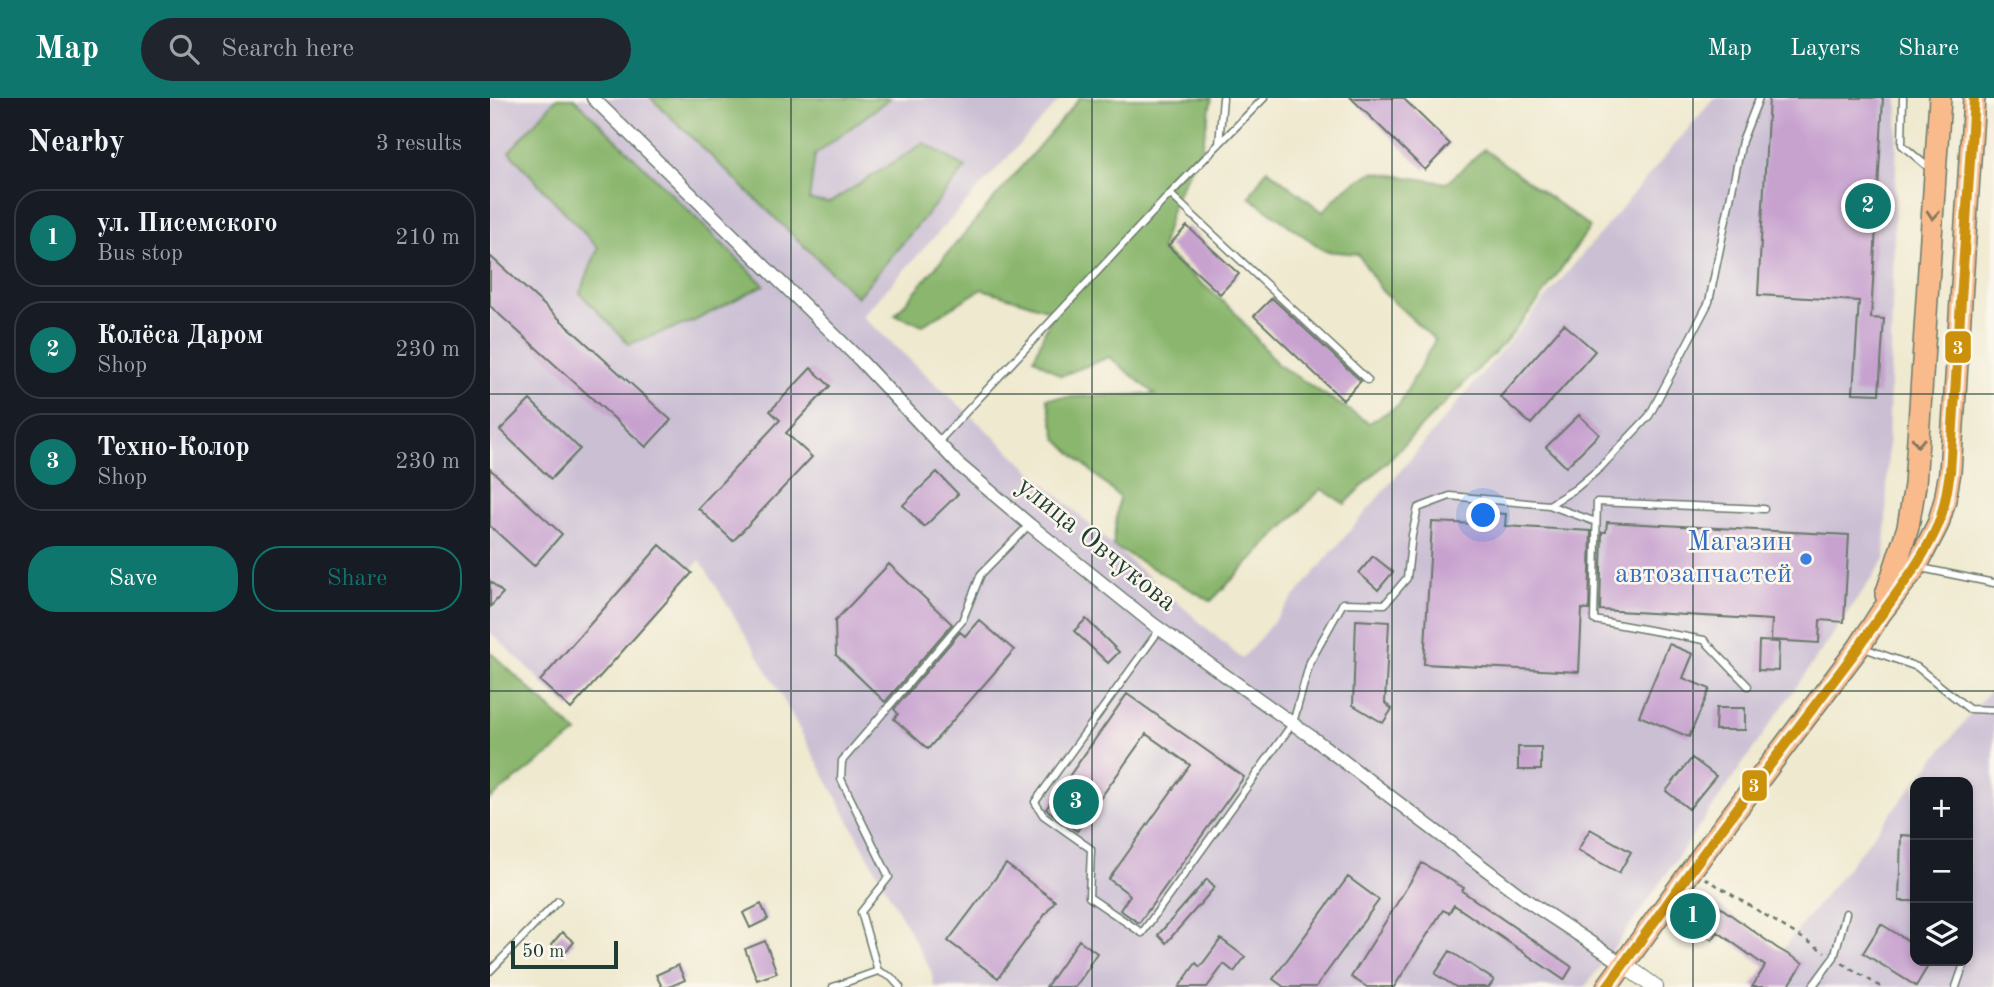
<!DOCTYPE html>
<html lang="en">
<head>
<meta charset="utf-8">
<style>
  :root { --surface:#171b24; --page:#20242c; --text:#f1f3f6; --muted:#9ea1a6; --line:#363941; --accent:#0f766e }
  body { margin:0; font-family:"Old Standard TT",serif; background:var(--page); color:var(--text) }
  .controls { position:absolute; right:21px; bottom:21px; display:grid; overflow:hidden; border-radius:14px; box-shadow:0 4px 10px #0003 }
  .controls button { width:63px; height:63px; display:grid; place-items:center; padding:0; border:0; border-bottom:2px solid var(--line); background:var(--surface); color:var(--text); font:35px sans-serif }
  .scale { position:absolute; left:21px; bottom:18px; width:107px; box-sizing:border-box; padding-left:7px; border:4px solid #1f3d34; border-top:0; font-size:19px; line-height:24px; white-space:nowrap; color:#1f3d34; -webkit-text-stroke:5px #fbf7ec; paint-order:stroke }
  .you { position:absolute; left:994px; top:418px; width:24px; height:24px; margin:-18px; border:5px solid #fff; border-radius:50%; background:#1a73e8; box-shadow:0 0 0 10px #1a73e833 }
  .badge { display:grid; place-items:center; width:46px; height:46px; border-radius:50%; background:var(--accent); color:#fff; font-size:23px; font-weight:700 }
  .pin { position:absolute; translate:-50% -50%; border:4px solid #fff; box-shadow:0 2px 7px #0006 }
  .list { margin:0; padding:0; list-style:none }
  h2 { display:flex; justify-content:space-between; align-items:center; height:91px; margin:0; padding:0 28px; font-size:30px }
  h2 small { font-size:23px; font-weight:400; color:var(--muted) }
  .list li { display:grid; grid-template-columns:46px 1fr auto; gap:21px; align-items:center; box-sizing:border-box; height:98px; margin:0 14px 14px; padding:0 14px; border:2px solid var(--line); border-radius:28px }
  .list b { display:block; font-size:26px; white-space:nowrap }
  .list p { margin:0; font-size:23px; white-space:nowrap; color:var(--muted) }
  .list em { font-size:23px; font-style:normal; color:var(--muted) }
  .actions { display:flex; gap:14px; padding:21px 28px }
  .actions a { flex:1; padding:16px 0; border:2px solid var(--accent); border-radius:28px; text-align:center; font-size:24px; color:var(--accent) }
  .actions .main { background:var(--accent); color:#fff }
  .icon { flex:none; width:38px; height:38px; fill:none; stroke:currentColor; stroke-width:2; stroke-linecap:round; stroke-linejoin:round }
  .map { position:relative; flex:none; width:1504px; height:889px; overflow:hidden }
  header { display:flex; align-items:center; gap:42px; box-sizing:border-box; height:98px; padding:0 35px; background:var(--accent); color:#fff }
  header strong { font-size:33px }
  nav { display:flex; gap:38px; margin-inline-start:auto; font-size:24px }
  .search { width:490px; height:63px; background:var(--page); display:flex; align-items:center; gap:18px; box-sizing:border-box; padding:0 24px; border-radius:38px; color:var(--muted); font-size:26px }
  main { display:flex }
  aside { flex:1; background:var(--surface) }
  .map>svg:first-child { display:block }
  .industrial { fill:#cbbfd4 }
  .forest { fill:#8ab66d; stroke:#547a50; stroke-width:2 }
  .building { fill:#c7a2cf }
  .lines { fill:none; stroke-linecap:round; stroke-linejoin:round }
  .service-casing { stroke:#68796a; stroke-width:9 }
  .minor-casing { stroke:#68796a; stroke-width:15 }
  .tertiary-casing { stroke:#68796a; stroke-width:18 }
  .trunk-casing { stroke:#68796a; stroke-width:24 }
  .path { stroke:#68796a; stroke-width:2.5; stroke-dasharray:5 5; stroke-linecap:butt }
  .service { stroke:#fff; stroke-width:6 }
  .minor { stroke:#fff; stroke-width:12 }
  .tertiary { stroke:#fff; stroke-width:16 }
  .trunk { stroke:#fabb8c; stroke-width:21 }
  .bus-1-casing { stroke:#fbf7ec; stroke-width:16 }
  .bus-1 { stroke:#cc910a; stroke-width:10 }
  .oneway { stroke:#82765c }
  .grid { fill:none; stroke:#1f3d34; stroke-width:2; stroke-opacity:0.55 }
  .shop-dot { fill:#3f7fe0; stroke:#fbf7ec; stroke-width:2.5 }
  .labels { text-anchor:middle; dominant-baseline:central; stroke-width:5; stroke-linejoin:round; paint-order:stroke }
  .shop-label { font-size:28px; fill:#366cbe; stroke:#fbf7ec; text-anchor:end }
  .street-label { font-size:28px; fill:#1f3d34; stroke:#fbf7ec }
  .line-badge { stroke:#fbf7ec; stroke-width:2.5 }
  .badge-label { font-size:19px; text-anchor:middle; font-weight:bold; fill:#fff }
</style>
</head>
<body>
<header>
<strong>Map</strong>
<div class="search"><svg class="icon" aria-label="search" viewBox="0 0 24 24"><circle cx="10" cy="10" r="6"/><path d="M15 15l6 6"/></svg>Search here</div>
<nav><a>Map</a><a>Layers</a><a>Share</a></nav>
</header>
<main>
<aside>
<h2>Nearby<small>3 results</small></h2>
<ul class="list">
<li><span class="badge">1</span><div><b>ул. Писемского</b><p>Bus stop</p></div><em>210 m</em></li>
<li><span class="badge">2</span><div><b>Колёса Даром</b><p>Shop</p></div><em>230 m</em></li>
<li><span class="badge">3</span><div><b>Техно-Колор</b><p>Shop</p></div><em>230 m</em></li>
</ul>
<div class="actions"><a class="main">Save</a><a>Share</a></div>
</aside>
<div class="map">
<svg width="1504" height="889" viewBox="0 0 1504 889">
  <rect width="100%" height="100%" fill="#fbf7ec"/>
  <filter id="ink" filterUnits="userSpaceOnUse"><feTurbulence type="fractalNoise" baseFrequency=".0143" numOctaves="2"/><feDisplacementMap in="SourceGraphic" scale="14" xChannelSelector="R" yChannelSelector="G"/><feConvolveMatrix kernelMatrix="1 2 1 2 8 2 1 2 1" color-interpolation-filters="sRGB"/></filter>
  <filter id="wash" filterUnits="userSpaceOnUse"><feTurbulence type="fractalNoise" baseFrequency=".00686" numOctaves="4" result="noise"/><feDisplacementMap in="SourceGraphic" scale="28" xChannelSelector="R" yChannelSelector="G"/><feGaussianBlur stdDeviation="1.57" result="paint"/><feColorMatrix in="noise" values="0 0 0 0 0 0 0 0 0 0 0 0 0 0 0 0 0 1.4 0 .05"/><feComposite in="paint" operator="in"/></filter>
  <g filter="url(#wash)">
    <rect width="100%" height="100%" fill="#efe9cf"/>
    <path class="industrial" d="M 0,0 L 572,0 L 372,218 L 623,448 L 752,561 L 1224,0 L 1408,0 L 1395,461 L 1143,824 L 1095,889 L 444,889 L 441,873 L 281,579 L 210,462 L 80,610 L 0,534 Z
      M 1504,587 L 1504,889 L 1262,889 L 1425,685 L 1425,863 L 1478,863 L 1478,684 L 1426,684 Z"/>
    <path class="forest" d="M 67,0 L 84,0 L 274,187 L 204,223 L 139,246 L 90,195 L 108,150 L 19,54 Z
      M 161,0 L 400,0 L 325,57 L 319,102 L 339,105 L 434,45 L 476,70 L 367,199 Z
      M 590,0 L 722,0 L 712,49 L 685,100 L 671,151 L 743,212 L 787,266 L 879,325 L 909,307 L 945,242 L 892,193 L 868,156 L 835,153 L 759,99 L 777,71 L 833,114 L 854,91 L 883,74 L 957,85 L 994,51 L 1100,129 L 1048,204 L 1014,245 L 855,406 L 831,391 L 721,503 L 623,448 L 629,399 L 567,341 L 557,300 L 665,296 L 619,259 L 571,278 L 544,260 L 563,213 L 492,191 L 433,227 L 405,217 Z
      M 0,554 L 87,635 L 0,701 Z"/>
    <g id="blocks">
      <path class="building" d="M 861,0 L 913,0 L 960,46 L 935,72 Z
        M 1279,0 L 1393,0 L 1381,220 L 1394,221 L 1389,296 L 1363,295 L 1369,203 L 1268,197 Z
        M 697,128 L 749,176 L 730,196 L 678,148 Z
        M 0,158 L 181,322 L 156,349 L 0,208 Z
        M 782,200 L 871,283 L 853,302 L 764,218 Z
        M 1074,226 L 1105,253 L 1041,326 L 1010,299 Z
        M 321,270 L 340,288 L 296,335 L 322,359 L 243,443 L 208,410 L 290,322 L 280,313 Z
        M 40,302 L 90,351 L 61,381 L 10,332 Z
        M 1089,317 L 1109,336 L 1076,369 L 1056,349 Z
        M 0,371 L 72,436 L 44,468 L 0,428 Z
        M 447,374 L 468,396 L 434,429 L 413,407 Z
        M 986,414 L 1016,416 L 1015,428 L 1101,433 L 1099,512 L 1092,511 L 1089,574 L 934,566 L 942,424 L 986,426 Z
        M 1117,424 L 1359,437 L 1354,524 L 1330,522 L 1329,545 L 1281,542 L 1282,522 L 1110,512 L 1112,434 L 1116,434 Z
        M 170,447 L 202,475 L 81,611 L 50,583 Z
        M 883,458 L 903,474 L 888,492 L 869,475 Z
        M 399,466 L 462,526 L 395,604 L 346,557 L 345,523 Z
        M 0,483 L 13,495 L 0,509 Z
        M 596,521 L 629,554 L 618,565 L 584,533 Z
        M 489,522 L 524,552 L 438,651 L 404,621 L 408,616 L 404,611 L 470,534 L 475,538 Z
        M 866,522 L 899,524 L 895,605 L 902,611 L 893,625 L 863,607 Z
        M 1269,543 L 1289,544 L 1288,573 L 1268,572 Z
        M 1179,546 L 1203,556 L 1193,580 L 1220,591 L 1199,639 L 1149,618 Z
        M 637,596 L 754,679 L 649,825 L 630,812 L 640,797 L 619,781 L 700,667 L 656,636 L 587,733 L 556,711 Z
        M 1226,610 L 1255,610 L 1255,632 L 1225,632 Z
        M 1028,649 L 1051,649 L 1051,672 L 1028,672 Z
        M 1202,660 L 1226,678 L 1199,711 L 1176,693 Z
        M 1100,731 L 1141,754 L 1129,775 L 1088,752 Z
        M 1411,737 L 1425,738 L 1425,803 L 1409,803 Z
        M 932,765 L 974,790 L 972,793 L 1082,869 L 1074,882 L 964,807 L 959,815 L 953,812 L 904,889 L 877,889 L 861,879 Z
        M 516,766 L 565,803 L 508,880 L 458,843 Z
        M 858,779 L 889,802 L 826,889 L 794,889 L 783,881 Z
        M 717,781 L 725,789 L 676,845 L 668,837 Z
        M 1223,804 L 1287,850 L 1313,865 L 1298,889 L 1262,889 L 1275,868 L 1228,834 L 1222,842 L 1204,830 Z
        M 271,806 L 278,821 L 260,830 L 253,815 Z
        M 1391,826 L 1425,847 L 1425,863 L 1441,863 L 1426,888 L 1373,855 Z
        M 72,834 L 84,844 L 73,857 L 61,847 Z
        M 731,841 L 755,859 L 744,874 L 734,866 L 717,889 L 689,889 L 706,865 L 710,869 Z
        M 589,842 L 607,855 L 599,867 L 600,868 L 585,889 L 556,889 Z
        M 275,843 L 287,875 L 267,882 L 255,851 Z
        M 960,853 L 1004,882 L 999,889 L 966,889 L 945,876 Z
        M 188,867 L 195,882 L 179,889 L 172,889 L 166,877 Z"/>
    </g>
  </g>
  <g filter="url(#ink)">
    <use href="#blocks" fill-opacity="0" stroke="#68796a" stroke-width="2"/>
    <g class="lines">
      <g class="service-casing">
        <path id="service" d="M 1413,0 L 1412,47 L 1439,70
          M 729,46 L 733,0
          M 680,96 L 774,0
          M 448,344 L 680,96 L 878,282
          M 1059,407 L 1106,424
          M 1431,470 L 1504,485
          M 670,531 L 545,704 L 553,717 L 601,751 L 599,799 L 652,835 L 803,625 L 820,564 L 853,505 L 895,506 L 917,480 L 922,437 L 928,410 L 960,398 L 1059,407 L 1085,391 L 1110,370 L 1159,318 L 1219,204 L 1252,43 L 1269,0
          M 1374,550 L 1427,569 L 1479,611 L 1504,612
          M 1258,588 L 1214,542 L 1104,522 L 1107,404 L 1274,411
          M 1478,855 L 1478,854
          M 0,873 L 68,803
          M 388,873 L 371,814 L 399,779 L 351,681 L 352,663 L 472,523 L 491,476 L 539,427
          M 343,889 L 388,873 L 401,879 L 410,889
          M 1322,889 L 1344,859 L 1356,815
          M 1466,889 L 1475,863"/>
      </g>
      <g class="minor-casing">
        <path id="minor" d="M 103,0 L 370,262 L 467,365 L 540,427 L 663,526 L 823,640 L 1039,804 L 1133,866"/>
      </g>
      <g class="tertiary-casing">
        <path id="tertiary" d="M 1133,866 L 1165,889"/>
      </g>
      <g class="trunk-casing">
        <path id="trunk" d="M 1396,497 L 1418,429 L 1425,387 L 1450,0
          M 1117,889 L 1221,745 L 1369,549 L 1390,516 L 1426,469 L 1448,426 L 1455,402 L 1460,374 L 1484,0"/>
      </g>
      <path class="path" d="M 1215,780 L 1335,854
        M 1352,865 L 1391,889"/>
      <use href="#service" class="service"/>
      <use href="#minor" class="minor"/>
      <use href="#tertiary" class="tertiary"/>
      <use href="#trunk" class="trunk"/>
      <g class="bus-1-casing">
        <path id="bus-1" d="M 1117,889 L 1221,745 L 1369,549 C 1395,508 1429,471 1448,427 C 1455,410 1457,392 1460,374 L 1484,0"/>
      </g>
      <use href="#bus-1" class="bus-1"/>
    </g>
    <defs><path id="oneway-chevron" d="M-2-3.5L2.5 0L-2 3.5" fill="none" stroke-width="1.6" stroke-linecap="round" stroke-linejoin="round" transform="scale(1.75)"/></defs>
    <g class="oneway">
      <use href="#oneway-chevron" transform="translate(1443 117) rotate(94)"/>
      <use href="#oneway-chevron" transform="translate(1428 344) rotate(94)"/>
    </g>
  </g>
  <path class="grid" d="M 301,0 L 301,889M 602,0 L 602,889M 902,0 L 902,889M 1203,0 L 1203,889M 0,296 L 1504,296M 0,593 L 1504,593"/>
  <circle class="shop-dot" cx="1316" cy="461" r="7"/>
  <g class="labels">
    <g class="shop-label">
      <text x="1302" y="445">Магазин<tspan x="1302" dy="32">автозапчастей</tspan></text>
    </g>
    <g class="street-label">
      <text transform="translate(606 447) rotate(39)">улица Овчукова</text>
    </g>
  </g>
  <g class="line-badge">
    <rect x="1454" y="232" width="28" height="34" rx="7" fill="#cc910a"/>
    <rect x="1251" y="671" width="27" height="33" rx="7" fill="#cc910a"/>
  </g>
  <g class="badge-label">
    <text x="1468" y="256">3</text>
    <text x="1264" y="694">3</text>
  </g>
</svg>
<div class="controls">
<button>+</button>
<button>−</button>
<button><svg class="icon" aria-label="layers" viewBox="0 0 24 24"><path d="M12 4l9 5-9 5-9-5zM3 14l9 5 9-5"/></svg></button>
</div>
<div class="scale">50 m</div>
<div class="you"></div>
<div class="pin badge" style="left:1203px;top:818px">1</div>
<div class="pin badge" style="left:1378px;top:108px">2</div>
<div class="pin badge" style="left:586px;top:704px">3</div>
</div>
</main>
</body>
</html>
